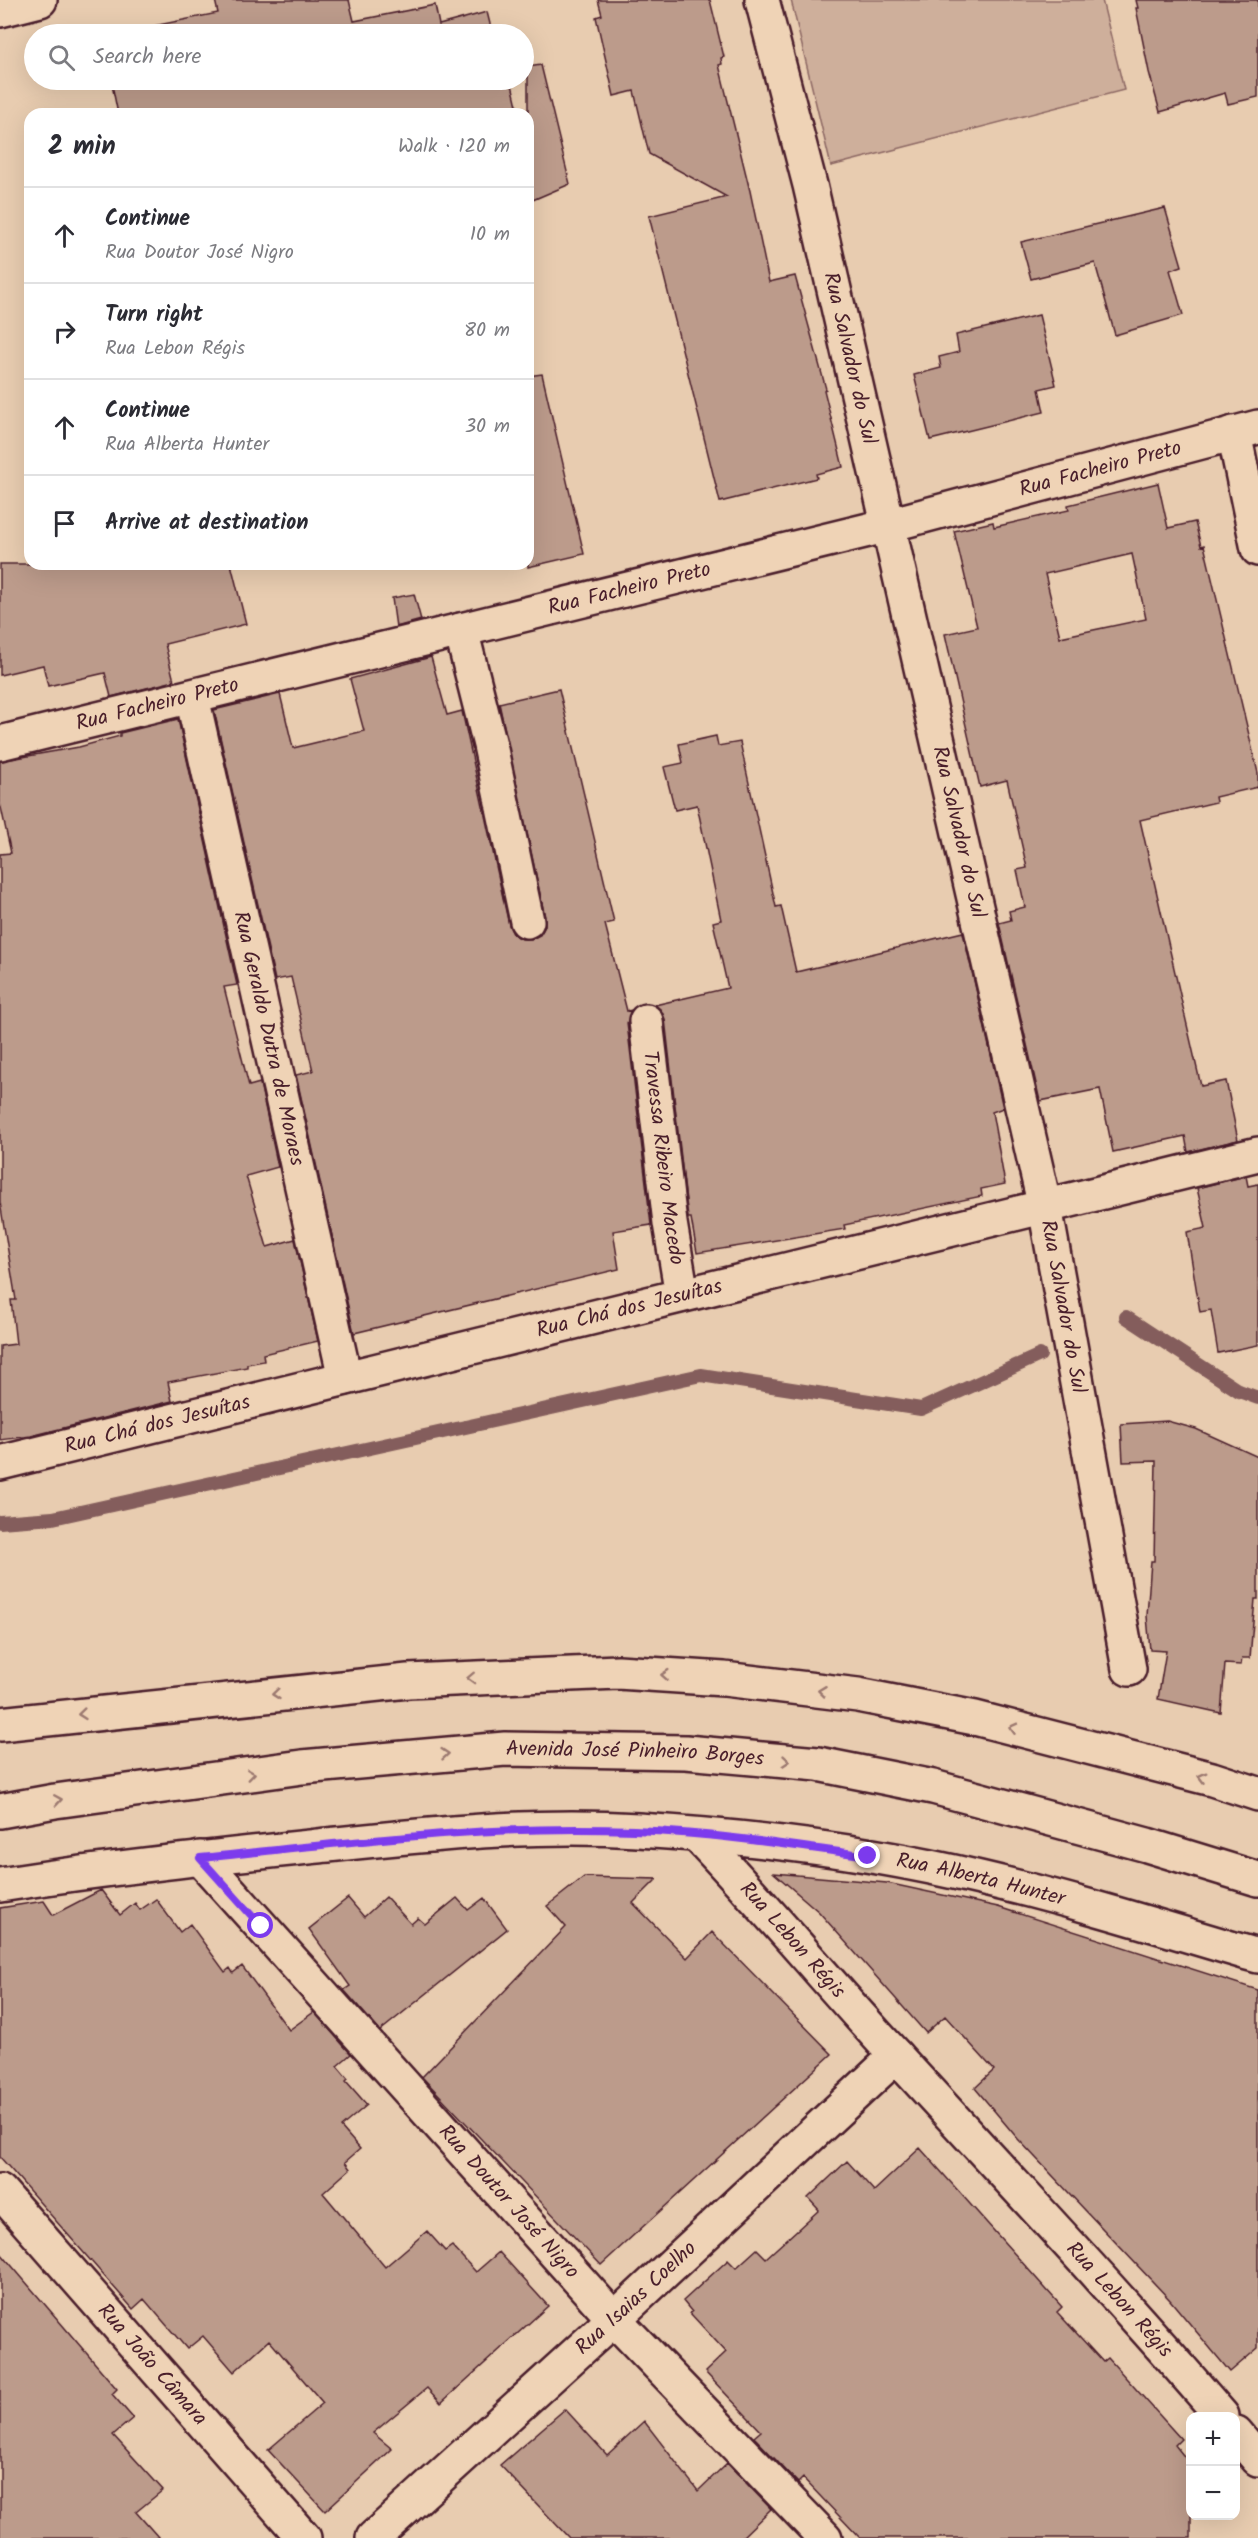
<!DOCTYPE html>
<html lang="en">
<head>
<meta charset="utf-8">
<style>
  :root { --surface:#fff; --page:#f7f7f7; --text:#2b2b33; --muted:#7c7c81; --line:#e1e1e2 }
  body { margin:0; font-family:Kalam,sans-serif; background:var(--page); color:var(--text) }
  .controls { position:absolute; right:18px; bottom:18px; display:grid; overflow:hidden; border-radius:12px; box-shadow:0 6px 24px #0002 }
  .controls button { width:54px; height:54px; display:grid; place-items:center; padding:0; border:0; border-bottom:2px solid var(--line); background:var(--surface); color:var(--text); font:30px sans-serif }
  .stop { position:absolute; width:18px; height:18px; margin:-14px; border:4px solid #7c3aed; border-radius:50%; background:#fff }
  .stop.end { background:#7c3aed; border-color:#fff; box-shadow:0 2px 6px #0008 }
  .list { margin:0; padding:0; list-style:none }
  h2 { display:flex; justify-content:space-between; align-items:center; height:78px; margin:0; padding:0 24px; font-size:26px }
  h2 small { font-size:20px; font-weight:400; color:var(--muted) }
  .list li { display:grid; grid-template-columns:39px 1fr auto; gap:18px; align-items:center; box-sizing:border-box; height:96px; padding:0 24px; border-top:2px solid var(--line) }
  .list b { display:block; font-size:22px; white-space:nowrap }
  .list p { margin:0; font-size:20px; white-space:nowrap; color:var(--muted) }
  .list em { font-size:20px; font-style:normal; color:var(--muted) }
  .icon { flex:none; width:33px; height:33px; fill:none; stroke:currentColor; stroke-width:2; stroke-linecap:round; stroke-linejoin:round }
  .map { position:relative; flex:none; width:1258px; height:2538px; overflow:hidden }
  .search { position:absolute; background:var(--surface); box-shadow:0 6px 24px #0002; left:24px; top:24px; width:510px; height:66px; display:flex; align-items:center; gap:15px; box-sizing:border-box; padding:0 21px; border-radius:33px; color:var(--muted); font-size:22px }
  .panel { position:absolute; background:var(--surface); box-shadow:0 6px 24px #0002; left:24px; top:108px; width:510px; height:462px; border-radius:18px }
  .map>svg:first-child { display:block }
  .green { fill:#ceaf9b; stroke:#8c6763; stroke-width:1.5 }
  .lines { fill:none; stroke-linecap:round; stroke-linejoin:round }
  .stream { stroke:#845d5b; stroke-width:14 }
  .building { fill:#bc9b8b; stroke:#4a1f2b; stroke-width:1.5; fill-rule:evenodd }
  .minor-casing { stroke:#4a1f2b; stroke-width:38 }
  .major-casing { stroke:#4a1f2b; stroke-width:38 }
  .minor { stroke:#efd3b6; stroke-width:33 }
  .major { stroke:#efd3b6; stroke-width:33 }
  .oneway { stroke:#9c7970 }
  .route { stroke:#7c3aed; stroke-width:8 }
  .labels { text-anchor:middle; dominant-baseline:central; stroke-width:4.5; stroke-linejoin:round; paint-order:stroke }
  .street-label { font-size:21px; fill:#4a1f2b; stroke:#efd3b6 }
</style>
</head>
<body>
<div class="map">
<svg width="1258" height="2538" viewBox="0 0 1258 2538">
  <rect width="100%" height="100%" fill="#e8ccb0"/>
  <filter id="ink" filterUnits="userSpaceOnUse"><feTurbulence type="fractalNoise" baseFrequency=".0167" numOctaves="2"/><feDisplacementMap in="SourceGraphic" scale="12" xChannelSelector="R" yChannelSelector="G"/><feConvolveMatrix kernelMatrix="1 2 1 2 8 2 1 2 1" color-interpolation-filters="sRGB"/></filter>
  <g filter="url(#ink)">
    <path class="green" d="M 791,0 L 1102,0 L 1124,90 L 831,166 Z"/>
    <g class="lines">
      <path class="stream" d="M 1126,1317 L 1239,1391 L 1258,1398
        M 0,1522 L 53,1518 L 701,1375 L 921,1409 L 1040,1355"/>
    </g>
    <path class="building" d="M 215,0 L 349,0 L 354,21 L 435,5 L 439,25 L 487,12 L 491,28 L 499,27 L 501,34 L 114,34 L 218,13 Z
      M 598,0 L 710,0 L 724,57 L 721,58 L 722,64 L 719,65 L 750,191 L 769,282 L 795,276 L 826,389 L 824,390 L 843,467 L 816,474 L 817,478 L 720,502 L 649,216 L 727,197 L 649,154 L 634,91 L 614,96 L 596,17 L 602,15 Z
      M 1136,0 L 1258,0 L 1258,97 L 1228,104 L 1225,93 L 1160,112 L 1149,72 L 1136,8 L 1138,8 Z
      M 541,65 L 570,184 L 528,202 L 528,67 Z
      M 111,80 L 511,80 L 519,114 L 118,114 Z
      M 1165,208 L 1182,266 L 1170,270 L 1183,315 L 1115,335 L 1095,263 L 1031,279 L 1021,242 Z
      M 1039,315 L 1056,385 L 1039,389 L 1044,412 L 930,440 L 914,375 L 941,368 L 939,357 L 959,352 L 956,335 Z
      M 542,374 L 584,554 L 528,567 L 528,376 Z
      M 1158,483 L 1168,528 L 1195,522 L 1201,546 L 1204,545 L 1258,773 L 1258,787 L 1215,797 L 1216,802 L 1140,820 L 1201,1086 L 1226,1081 L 1238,1140 L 1188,1152 L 1185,1136 L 1113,1152 L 1100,1089 L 1040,1101 L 999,923 L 1011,920 L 1009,911 L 1025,907 L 1017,870 L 1027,868 L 1007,780 L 980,787 L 945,634 L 977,627 L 954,531 L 993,522 L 994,527 L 1069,510 L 1068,505 ZM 1132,554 L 1146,619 L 1060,637 L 1045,574 Z
      M 0,564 L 231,564 L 246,624 L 165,644 L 174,681 L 111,697 L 105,673 L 48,686 L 43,665 L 0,675 Z
      M 414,594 L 421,620 L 396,627 L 392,598 Z
      M 431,657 L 447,715 L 462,711 L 509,925 L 513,934 L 522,939 L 531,939 L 540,935 L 545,926 L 545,917 L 499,703 L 559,689 L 614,922 L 605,924 L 627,1011 L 632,1010 L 627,1023 L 651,1225 L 613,1231 L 619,1269 L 354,1333 L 296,1075 L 313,1071 L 291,977 L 275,980 L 214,710 L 280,694 L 293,748 L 364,731 L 350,679 Z
      M 178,719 L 237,985 L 224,987 L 249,1086 L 260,1083 L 278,1167 L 246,1176 L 267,1247 L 295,1239 L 318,1341 L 263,1354 L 264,1361 L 247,1364 L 247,1367 L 168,1382 L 172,1401 L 31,1436 L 0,1440 L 0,1346 L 16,1344 L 11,1300 L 16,1300 L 0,1202 L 0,854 L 11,853 L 0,803 L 0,761 L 79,747 L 120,736 L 120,733 Z
      M 716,736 L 718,746 L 740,742 L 776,907 L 781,906 L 796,972 L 963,932 L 1003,1108 L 992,1112 L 1005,1184 L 981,1189 L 982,1196 L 844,1225 L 845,1229 L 697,1253 L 691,1218 L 688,1218 L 665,1019 L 661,1010 L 655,1005 L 728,988 L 713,922 L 721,920 L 697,805 L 675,810 L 664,767 L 683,763 L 679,744 Z
      M 1246,1176 L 1248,1186 L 1258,1184 L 1258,1345 L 1218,1353 L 1211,1310 L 1200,1312 L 1187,1232 L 1206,1228 L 1197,1188 Z
      M 1167,1421 L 1196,1429 L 1258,1457 L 1258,1599 L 1255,1599 L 1250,1658 L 1242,1658 L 1241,1665 L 1225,1664 L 1221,1713 L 1158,1699 L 1166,1651 L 1150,1650 L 1147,1616 L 1151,1561 L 1154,1561 L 1156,1461 L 1123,1462 L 1121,1424 Z
      M 774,1873 L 887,1883 L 998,1907 L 1258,1990 L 1258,2348 L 1230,2372 L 1170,2300 L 1018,2139 L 975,2088 L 994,2070 L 945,2016 L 926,2033 L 819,1912 Z
      M 584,1877 L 657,1879 L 633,1903 L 687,1958 L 712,1932 L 832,2054 L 601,2265 L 422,2077 L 566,1927 L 547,1906 Z
      M 101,1890 L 120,1915 L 135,1903 L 140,1910 L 156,1899 L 180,1932 L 190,1924 L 225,1972 L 230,1968 L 233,1973 L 242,1966 L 289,2030 L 314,2012 L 351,2054 L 337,2066 L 348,2079 L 346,2081 L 367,2105 L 341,2127 L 360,2149 L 345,2162 L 350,2169 L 323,2193 L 385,2267 L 427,2231 L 445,2251 L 452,2246 L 476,2272 L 499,2252 L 548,2306 L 441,2403 L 427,2388 L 373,2433 L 392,2449 L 325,2511 L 268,2450 L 323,2403 L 269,2340 L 234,2372 L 203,2336 L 187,2349 L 144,2299 L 133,2309 L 0,2157 L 0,1908 L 44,1901 L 53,1915 Z
      M 386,1897 L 411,1924 L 418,1918 L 425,1924 L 457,1898 L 468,1910 L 484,1898 L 507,1929 L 380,2031 L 344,1990 L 350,1986 L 309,1929 L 348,1898 L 364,1917 Z
      M 920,2148 L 1062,2307 L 1057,2312 L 1103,2362 L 1108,2358 L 1181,2439 L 1175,2445 L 1191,2465 L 1191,2538 L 860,2538 L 803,2478 L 798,2483 L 754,2437 L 761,2431 L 705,2372 L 726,2352 L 690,2313 L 692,2312 L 683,2301 L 728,2260 L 736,2268 L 757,2249 L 766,2258 L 819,2210 L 808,2198 L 847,2161 L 874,2191 Z
      M 0,2252 L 117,2389 L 112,2394 L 133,2418 L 113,2435 L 163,2490 L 136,2512 L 159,2538 L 0,2538 Z
      M 565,2409 L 607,2455 L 644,2421 L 698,2491 L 727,2463 L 771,2509 L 741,2538 L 569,2538 L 500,2465 Z"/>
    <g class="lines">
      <g class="minor-casing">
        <g id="minor">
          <path id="s1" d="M 762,0 L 810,185 L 1045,1207 L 1129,1669"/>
          <path d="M 0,10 L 40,0"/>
          <path d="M 1234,433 L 1258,549"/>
          <path d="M 461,630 L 490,745 L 527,921"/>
          <path id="s2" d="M 192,697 L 345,1378"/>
          <path id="s3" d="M 0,743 L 889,525 L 1258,427"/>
          <path id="s4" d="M 646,1021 L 670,1223 L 682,1295"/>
          <path id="s5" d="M 0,1463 L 1258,1154"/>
          <path id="s6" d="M 697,1835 C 766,1907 829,1984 897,2057 C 1006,2176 1117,2294 1222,2416"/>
          <path id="s7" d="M 200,1858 L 614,2319 L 825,2538"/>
          <path id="s8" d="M 0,1885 C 105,1868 212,1857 318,1846 C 424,1835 531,1823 638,1830 C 752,1837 869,1851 980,1878 C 1074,1900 1166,1929 1258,1956"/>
          <path id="s9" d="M 0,2191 L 304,2538"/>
          <path d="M 1236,2433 L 1258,2459"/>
          <path id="s10" d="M 373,2538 L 614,2319 L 896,2056"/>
        </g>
      </g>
      <g class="major-casing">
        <g id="major">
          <path d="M 0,1724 L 408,1681 L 618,1672 L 724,1679 L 858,1695 L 975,1718 L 1212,1779 L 1258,1794"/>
          <path id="s11" d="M 0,1811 L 55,1801 L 302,1767 L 505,1749 L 686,1752 L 818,1764 L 933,1787 L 1147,1845 L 1258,1879"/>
        </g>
      </g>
      <use href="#minor" class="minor"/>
      <use href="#major" class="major"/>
    </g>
    <defs><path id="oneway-chevron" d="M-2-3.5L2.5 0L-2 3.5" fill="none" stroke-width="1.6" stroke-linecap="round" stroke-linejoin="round" transform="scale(1.5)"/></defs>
    <g class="oneway">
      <use href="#oneway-chevron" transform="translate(665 1675) rotate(-176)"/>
      <use href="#oneway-chevron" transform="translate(471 1678) rotate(178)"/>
      <use href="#oneway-chevron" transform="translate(822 1691) rotate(-173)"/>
      <use href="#oneway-chevron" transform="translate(276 1694) rotate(174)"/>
      <use href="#oneway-chevron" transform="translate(82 1714) rotate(174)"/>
      <use href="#oneway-chevron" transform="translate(1013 1728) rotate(-165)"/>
      <use href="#oneway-chevron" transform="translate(445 1754) rotate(-5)"/>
      <use href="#oneway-chevron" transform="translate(786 1761) rotate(5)"/>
      <use href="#oneway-chevron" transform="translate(251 1774) rotate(-8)"/>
      <use href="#oneway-chevron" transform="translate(1202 1777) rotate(-165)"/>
      <use href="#oneway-chevron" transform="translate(58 1800) rotate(-9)"/>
    </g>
  </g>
  <g class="lines" filter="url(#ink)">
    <path class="route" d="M 261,1926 L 200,1858 C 344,1843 488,1824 634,1830 C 712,1833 791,1845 868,1856"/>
  </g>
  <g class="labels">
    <g class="street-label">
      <text stroke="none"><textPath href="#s1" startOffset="369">Rua Salvador do Sul</textPath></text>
      <text stroke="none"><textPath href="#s3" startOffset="1134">Rua Facheiro Preto</textPath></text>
      <text stroke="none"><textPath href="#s3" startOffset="648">Rua Facheiro Preto</textPath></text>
      <text stroke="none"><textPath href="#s3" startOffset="162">Rua Facheiro Preto</textPath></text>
      <text stroke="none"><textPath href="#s1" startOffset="855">Rua Salvador do Sul</textPath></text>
      <text stroke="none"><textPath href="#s2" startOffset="350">Rua Geraldo Dutra de Moraes</textPath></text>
      <text stroke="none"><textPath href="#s4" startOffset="138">Travessa Ribeiro Macedo</textPath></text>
      <text stroke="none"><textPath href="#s1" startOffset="1341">Rua Salvador do Sul</textPath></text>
      <text stroke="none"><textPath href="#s5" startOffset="648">Rua Chá dos Jesuítas</textPath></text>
      <text stroke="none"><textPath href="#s5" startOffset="162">Rua Chá dos Jesuítas</textPath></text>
      <text stroke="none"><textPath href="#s11" startOffset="639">Avenida José Pinheiro Borges</textPath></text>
      <text stroke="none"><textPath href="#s8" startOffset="988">Rua Alberta Hunter</textPath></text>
      <text stroke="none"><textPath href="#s6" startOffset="142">Rua Lebon Régis</textPath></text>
      <text stroke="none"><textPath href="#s7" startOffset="462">Rua Doutor José Nigro</textPath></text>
      <text stroke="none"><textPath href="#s10" startOffset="356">Rua Isaias Coelho</textPath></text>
      <text stroke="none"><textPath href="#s6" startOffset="628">Rua Lebon Régis</textPath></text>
      <text stroke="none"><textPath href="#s9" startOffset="231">Rua João Câmara</textPath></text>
    </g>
  </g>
</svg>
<div class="controls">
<button>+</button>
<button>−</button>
</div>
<div class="stop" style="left:261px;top:1926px"></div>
<div class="stop end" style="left:868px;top:1856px"></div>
<div class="search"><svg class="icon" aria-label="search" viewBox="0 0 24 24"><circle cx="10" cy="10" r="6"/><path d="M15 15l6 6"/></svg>Search here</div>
<section class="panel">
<h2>2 min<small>Walk · 120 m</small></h2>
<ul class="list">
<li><svg class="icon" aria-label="ahead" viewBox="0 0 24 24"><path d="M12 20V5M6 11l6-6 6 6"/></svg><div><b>Continue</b><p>Rua Doutor José Nigro</p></div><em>10 m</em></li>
<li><svg class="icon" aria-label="right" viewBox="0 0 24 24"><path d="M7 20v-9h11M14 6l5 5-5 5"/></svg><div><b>Turn right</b><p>Rua Lebon Régis</p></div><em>80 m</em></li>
<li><svg class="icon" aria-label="ahead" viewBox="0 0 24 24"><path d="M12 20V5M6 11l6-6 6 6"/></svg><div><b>Continue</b><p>Rua Alberta Hunter</p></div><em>30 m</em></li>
<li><svg class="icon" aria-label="arrive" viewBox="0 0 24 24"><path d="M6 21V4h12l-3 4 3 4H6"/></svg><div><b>Arrive at destination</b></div></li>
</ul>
</section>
</div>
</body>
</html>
